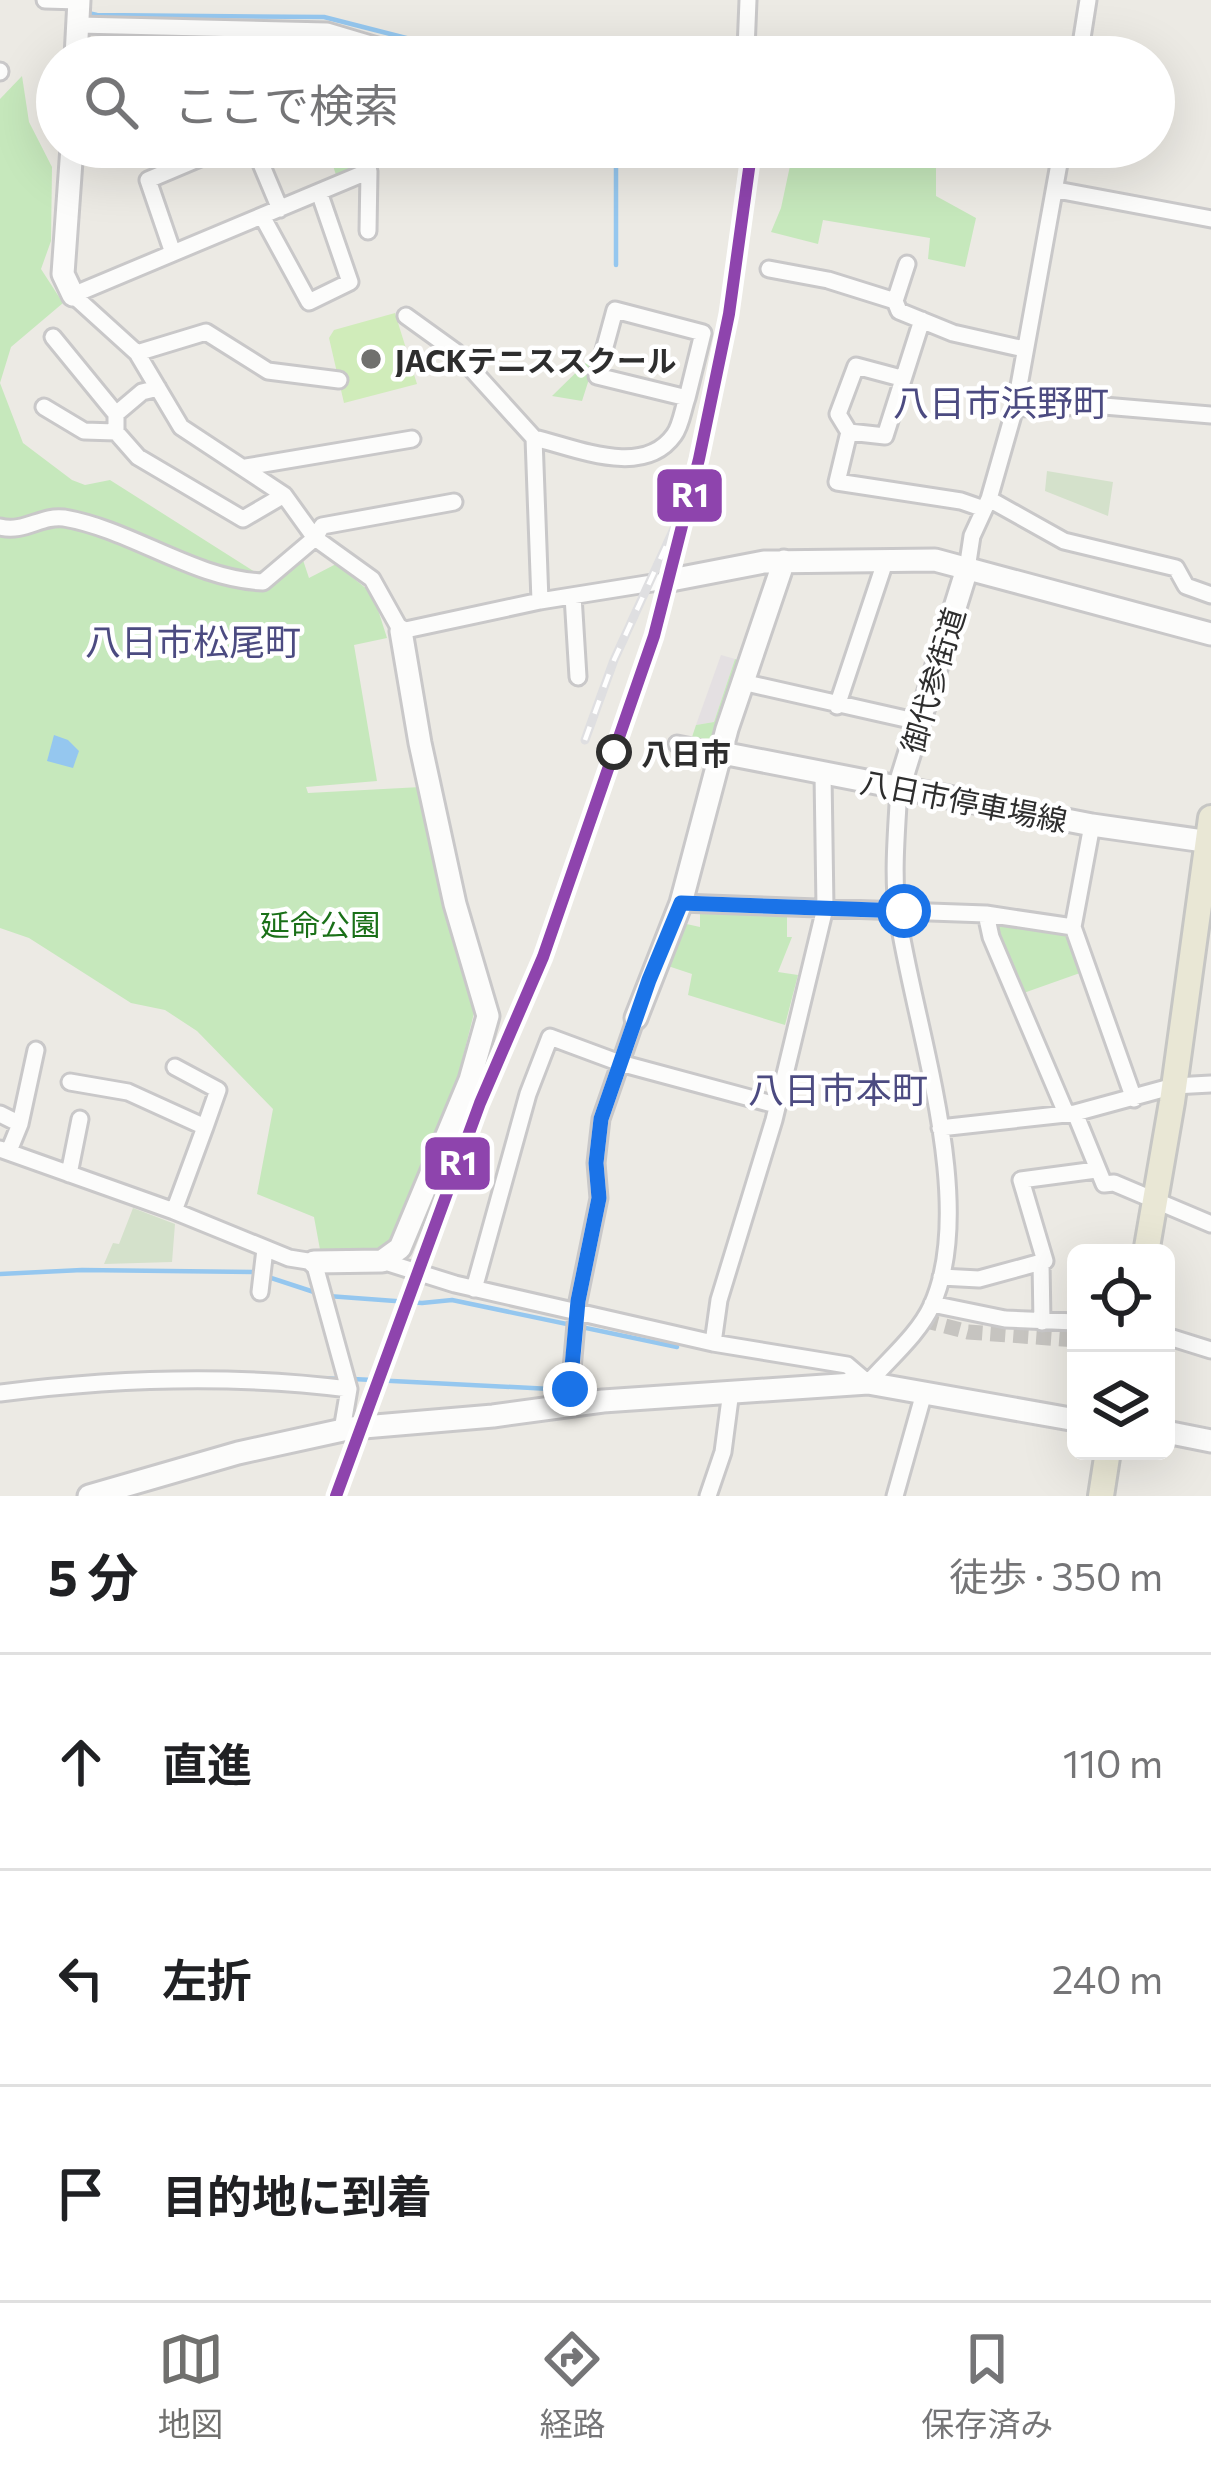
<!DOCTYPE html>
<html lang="ja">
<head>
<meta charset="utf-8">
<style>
  :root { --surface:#fff; --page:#f2f2f2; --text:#202124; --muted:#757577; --line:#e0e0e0; --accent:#70706e }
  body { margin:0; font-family:Commissioner,"Noto Sans JP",sans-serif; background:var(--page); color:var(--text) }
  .controls { position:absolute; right:36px; bottom:36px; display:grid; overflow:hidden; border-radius:18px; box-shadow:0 12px 48px #0002 }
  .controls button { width:108px; height:108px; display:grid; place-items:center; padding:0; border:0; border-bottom:3px solid var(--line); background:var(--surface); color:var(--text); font:60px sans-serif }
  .stop { position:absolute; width:36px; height:36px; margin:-27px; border:9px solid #1a73e8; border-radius:50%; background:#fff }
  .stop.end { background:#1a73e8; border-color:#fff; box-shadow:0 3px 12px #0008 }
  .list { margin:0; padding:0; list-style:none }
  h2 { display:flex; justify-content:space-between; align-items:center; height:156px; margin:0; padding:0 48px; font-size:51px }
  h2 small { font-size:39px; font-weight:400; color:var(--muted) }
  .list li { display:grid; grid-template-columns:78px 1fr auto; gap:36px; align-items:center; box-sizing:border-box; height:216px; padding:0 48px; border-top:3px solid var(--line) }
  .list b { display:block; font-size:45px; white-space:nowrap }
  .list em { font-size:39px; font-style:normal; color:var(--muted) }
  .icon { flex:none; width:66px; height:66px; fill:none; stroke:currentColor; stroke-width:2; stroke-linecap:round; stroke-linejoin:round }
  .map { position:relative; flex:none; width:1211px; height:1496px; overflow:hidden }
  .search { position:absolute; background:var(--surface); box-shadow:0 12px 48px #0002; left:36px; right:36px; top:36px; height:132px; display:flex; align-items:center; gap:30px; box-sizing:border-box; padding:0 42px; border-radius:66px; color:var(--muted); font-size:45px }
  .sheet { height:804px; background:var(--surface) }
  nav { display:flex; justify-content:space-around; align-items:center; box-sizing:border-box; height:168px; border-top:3px solid var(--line); background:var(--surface); font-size:33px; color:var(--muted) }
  nav a { display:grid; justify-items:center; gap:6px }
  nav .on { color:var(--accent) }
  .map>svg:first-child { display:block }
  .industrial { fill:#e4e0e2 }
  .green { fill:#c6e8bc }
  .cemetery { fill:#d4e1cb }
  .pitch { fill:#d0ecba }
  .water { fill:#95c7ef }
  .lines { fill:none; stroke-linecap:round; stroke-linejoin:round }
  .stream { stroke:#95c7ef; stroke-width:4.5 }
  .street-tunnel { stroke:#c6c4c0; stroke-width:15; stroke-dasharray:15 8; stroke-linecap:butt }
  .street-casing { stroke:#c9c8c9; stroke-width:21 }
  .secondary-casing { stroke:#c9c8c9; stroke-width:27 }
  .primary-casing { stroke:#c6c6c4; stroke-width:30 }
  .street { stroke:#fcfcfb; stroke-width:15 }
  .secondary { stroke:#fcfcfb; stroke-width:21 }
  .primary { stroke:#e9e7d5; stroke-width:24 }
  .rail-casing { stroke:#dfdfe1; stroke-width:9 }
  .rail { stroke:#fff; stroke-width:4.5; stroke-dasharray:14; stroke-linecap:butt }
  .rail-1-casing { stroke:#fff; stroke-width:21 }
  .rail-1 { stroke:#8e44ad; stroke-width:12 }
  .route { stroke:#1a73e8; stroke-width:15 }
  .poi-dot { fill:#70706e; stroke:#fff; stroke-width:4.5 }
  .stop-dot { fill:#fff; stroke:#2e2e2e; stroke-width:6 }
  .labels { text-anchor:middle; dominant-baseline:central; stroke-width:9; stroke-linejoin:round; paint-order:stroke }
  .poi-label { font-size:30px; font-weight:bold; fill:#2e2e2e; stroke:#fff; text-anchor:start }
  .street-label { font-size:30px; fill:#2e2e2e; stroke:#fff }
  .stop-label { font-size:30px; font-weight:bold; fill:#2e2e2e; stroke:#fff; text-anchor:start }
  .park-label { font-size:30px; fill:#1a7018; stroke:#fff }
  .quarter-label { font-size:36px; fill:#4c4b81; stroke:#fff }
  .line-badge { stroke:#fff; stroke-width:4.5 }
  .badge-label { font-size:33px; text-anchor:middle; font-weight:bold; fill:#fff }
</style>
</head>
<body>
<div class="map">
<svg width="1211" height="1496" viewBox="0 0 1211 1496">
  <rect width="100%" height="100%" fill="#eceae4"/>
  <path class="industrial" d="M 721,655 L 735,659 L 714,722 L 696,725 Z"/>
  <path class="green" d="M 22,76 L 29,122 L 52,167 L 51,241 L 41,269 L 63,303 L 11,347 L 0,383 L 23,443 L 72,480 L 85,485 L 110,480 L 255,572 L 303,560 L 309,578 L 336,564 L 373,594 L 387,638 L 354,645 L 377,781 L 306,787 L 308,793 L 421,787 L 449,920 L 474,1013 L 448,1117 L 396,1244 L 382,1252 L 321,1255 L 314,1217 L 257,1194 L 273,1109 L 197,1031 L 165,1010 L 131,1003 L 29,938 L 0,928 L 0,99 Z
    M 327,147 L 359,147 L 367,153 L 361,167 L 336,175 Z
    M 794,147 L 897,147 L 936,153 L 936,196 L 976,218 L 965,267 L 928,259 L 930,238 L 823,220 L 818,244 L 771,232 L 781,208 Z
    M 598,351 L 582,401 L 552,396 Z
    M 735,659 L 740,661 L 716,741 L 710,744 L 691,740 L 696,725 L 714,722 Z
    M 700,910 L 787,917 L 787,937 L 792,937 L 778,972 L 798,975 L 785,1025 L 688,995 L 692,974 L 668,966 L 682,923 L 700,927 Z
    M 999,925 L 1066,934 L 1080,973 L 1018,995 L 995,931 Z"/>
  <path class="cemetery" d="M 1047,471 L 1113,482 L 1108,516 L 1045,491 Z
    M 133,1208 L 175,1224 L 172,1262 L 104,1264 L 113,1243 L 119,1244 Z"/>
  <path class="pitch" d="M 395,313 L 417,384 L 344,403 L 329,338 L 334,330 Z"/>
  <path class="water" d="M 54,735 L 68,740 L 79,751 L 73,768 L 47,761 Z"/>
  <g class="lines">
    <path class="stream" d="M 88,9 L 88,13 L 97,15 L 324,17 L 414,40 L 615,43
      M 342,57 L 342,42
      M 616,265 L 616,147
      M 0,1274 L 82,1270 L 253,1272 L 317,1293
      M 328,1296 L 422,1303 L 452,1300 L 677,1347
      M 311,1378 L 342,1379
      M 353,1379 L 551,1389"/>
    <path class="street-tunnel" d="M 923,1320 L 968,1332 L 1076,1340"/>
    <g class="street-casing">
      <path id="street" d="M 45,0 L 79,1
        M 78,25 L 327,31 L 411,56 L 746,50 L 748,0
        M 1079,57 L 1088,0
        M 0,71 L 0,72
        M 254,147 L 280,209
        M 1057,190 L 1211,219
        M 262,216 L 309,302 L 350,282 L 319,192
        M 368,231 L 369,171 L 73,295 L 137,353 L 181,427 L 284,495 L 315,538 L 372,579 L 401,631 L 540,601 L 671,580
        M 173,253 L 148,180 L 226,147
        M 769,269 L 828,280 L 895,301 L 899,311 L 953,333 L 1024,349
        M 895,301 L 907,264
        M 615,310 L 703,333 L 687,398 L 597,376 Z
        M 406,316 L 456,352 L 534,438
        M 53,337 L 116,414
        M 137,353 L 206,332 L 268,371 L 339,380
        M 901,378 L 856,366 L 838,414 L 849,432 L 837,482 L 961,501 L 984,509
        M 158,388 L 142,392 L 116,414 L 116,432 L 138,457 L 243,519 L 284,495
        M 44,407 L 84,431 L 116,432
        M 1015,408 L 1104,406 L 1211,415
        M 849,432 L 885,436 L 922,320
        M 246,467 L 412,439
        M 989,499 L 1064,541 L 1176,568 L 1186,586 L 1211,595
        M 0,527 C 25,533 41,515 64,518 C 133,530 193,579 263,582 L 315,538 L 322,526 L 454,502
        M 967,569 L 972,536 L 989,499 L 1015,408 L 1062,147
        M 573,596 L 578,677
        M 540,601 L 534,438 C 574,447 643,479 674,435 C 681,426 683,409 687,398
        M 742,682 L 919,722
        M 837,706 L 886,559
        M 677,744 L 722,753
        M 1092,825 L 1073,927 L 1134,1099
        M 681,903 L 986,914 L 1073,927
        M 986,914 L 991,937 L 1066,1113
        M 175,1067 L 218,1090 L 205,1127
        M 70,1082 L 128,1092 L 205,1127 L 174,1211
        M 1075,1113 L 1104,1184 L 1114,1183 L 1211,1224
        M 0,1114 L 20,1124
        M 940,1128 L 1075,1113 L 1174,1086 L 1211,1084
        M 0,1149 L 174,1211 L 289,1258 L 314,1262 L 349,1389 L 342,1430
        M 9,1151 L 20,1124 L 36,1050
        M 69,1174 L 80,1119
        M 382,1261 L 455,1284 L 713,1343 L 847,1365 L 868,1383 C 889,1359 919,1334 932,1305 C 978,1202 914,1024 898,916 C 892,875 897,828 899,787
        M 1041,1262 L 1042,1322
        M 941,1277 L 979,1279 L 1045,1261 L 1021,1180 L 1096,1170
        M 474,1289 L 528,1094 L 550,1037 L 620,1063 L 776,1105
        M 260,1292 L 265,1249
        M 932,1304 L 1005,1319 L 1076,1322
        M 1166,1336 L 1211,1350
        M 713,1343 L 719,1300 L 774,1120 L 825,908 L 823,774
        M 0,1393 C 116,1378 232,1374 349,1389
        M 569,1404 L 578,1301 L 599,1198 L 596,1163 L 601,1119 L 636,1018
        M 708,1496 L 723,1452 L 731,1391
        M 895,1496 L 924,1393"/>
    </g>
    <g class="secondary-casing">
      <path id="secondary" d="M 76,57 L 79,0
        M 72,147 L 63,274 L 73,295
        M 671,580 L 764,562 L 935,560 L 1211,634
        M 722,753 L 1092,825 L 1211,842
        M 899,787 L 967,569
        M 636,1018 L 681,903 L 727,729 L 784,561
        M 314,1262 L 382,1261 L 400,1248 L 470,1080 L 488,1016 L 455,904 L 420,743 L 401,631
        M 1166,1432 L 1211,1441
        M 89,1496 L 238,1453 L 352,1428 L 493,1416 L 603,1401 L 868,1383 L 1076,1420"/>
    </g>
    <g class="primary-casing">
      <path id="primary" d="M 1146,1253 L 1172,1102 L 1211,818
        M 1101,1496 L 1108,1451"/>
    </g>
    <use href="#street" class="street"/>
    <use href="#secondary" class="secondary"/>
    <use href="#primary" class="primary"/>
    <g class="rail-casing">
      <path id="rail" d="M 585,740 L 614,660 L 677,522"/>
    </g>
    <use href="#rail" class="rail"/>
    <g class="rail-1-casing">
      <path id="rail-1" d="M 336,1496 L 480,1103 L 543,957 L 654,636 L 699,459 L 729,314 L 752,147"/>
    </g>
    <use href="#rail-1" class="rail-1"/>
  </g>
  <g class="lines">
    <path class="route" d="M 570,1389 L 578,1301 L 599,1198 L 596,1163 L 601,1119 L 649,980 L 681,903 L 904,911"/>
  </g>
  <circle class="poi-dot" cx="371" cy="359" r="12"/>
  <circle class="stop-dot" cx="614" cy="752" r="15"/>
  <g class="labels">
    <g class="poi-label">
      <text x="395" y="359">JACKテニススクール</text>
    </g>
    <g class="street-label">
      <text transform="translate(932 680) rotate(-73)">御代参街道</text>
      <text transform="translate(964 800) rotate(11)">八日市停車場線</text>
    </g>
    <g class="stop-label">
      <text x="641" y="752">八日市</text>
    </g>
    <g class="park-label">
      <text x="320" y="923">延命公園</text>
    </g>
    <g class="quarter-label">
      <text x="1001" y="401">八日市浜野町</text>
      <text x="193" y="640">八日市松尾町</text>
      <text x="838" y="1088">八日市本町</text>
    </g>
  </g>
  <g class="line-badge">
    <rect x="655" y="467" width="69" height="57" rx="12" fill="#8e44ad"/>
    <rect x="423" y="1135" width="69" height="57" rx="12" fill="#8e44ad"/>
  </g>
  <g class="badge-label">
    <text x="690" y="507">R1</text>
    <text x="458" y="1175">R1</text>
  </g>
</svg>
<div class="controls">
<button><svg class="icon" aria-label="locate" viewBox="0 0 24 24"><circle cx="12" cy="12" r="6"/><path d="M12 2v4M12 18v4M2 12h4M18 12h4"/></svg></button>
<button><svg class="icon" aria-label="layers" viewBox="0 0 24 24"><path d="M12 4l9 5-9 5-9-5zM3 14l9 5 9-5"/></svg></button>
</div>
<div class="stop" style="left:904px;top:911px"></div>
<div class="stop end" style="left:570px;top:1389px"></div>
<div class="search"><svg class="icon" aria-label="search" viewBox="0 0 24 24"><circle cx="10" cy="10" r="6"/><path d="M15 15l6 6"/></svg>ここで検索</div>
</div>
<section class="sheet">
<h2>5 分<small>徒歩 · 350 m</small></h2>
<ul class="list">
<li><svg class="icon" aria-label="ahead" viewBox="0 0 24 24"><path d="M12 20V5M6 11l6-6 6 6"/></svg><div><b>直進</b></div><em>110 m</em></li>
<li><svg class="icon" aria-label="left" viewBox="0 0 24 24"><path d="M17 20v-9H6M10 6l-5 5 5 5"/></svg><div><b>左折</b></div><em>240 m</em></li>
<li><svg class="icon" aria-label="arrive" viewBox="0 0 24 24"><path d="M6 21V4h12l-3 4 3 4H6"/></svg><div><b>目的地に到着</b></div></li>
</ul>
</section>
<nav>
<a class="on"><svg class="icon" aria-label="map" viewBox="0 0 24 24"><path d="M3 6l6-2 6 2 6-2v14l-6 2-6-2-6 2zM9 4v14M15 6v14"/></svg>地図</a>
<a><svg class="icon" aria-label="directions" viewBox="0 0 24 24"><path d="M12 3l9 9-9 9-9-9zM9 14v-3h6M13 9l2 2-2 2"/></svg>経路</a>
<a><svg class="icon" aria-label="saved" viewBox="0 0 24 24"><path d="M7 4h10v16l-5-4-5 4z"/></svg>保存済み</a>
</nav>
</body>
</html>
